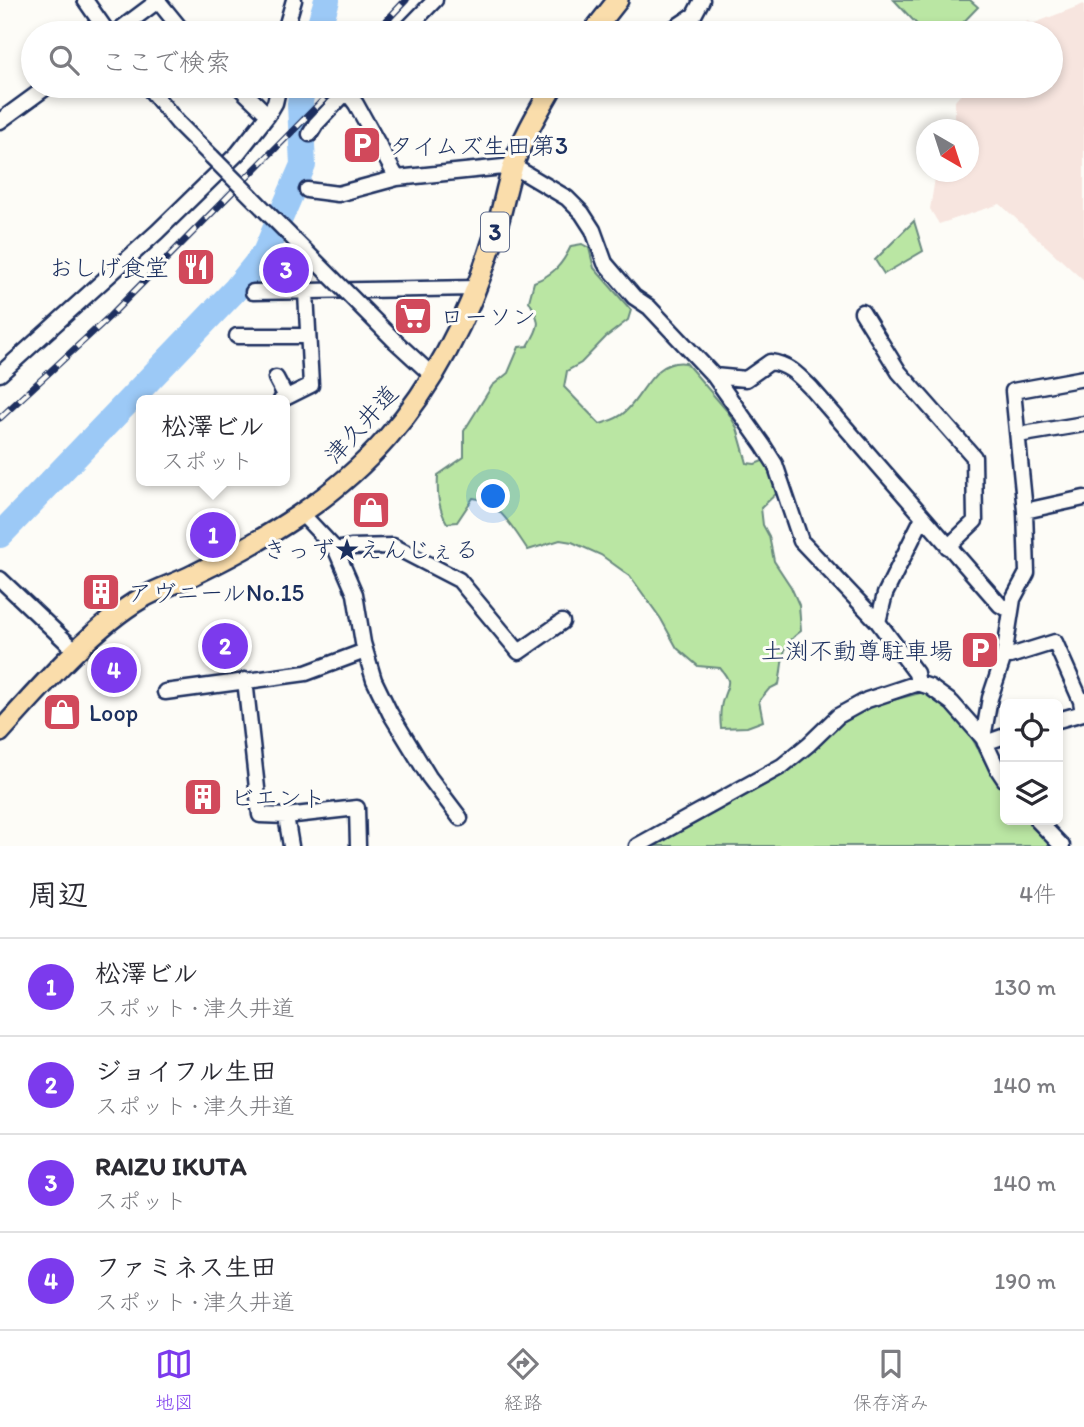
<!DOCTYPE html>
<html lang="ja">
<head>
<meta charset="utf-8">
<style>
  :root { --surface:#fff; --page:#f7f7f7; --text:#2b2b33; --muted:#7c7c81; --line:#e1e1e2; --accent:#7c3aed }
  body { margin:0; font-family:Itim,"Klee One",sans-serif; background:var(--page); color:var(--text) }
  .controls { position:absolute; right:21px; bottom:21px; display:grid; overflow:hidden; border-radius:10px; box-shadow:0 4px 10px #0003 }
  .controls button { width:63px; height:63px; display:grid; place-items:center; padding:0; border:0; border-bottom:2px solid var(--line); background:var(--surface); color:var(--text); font:35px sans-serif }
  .compass { position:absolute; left:916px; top:119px; width:63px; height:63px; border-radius:50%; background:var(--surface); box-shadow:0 4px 10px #0003; rotate:141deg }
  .you { position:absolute; left:494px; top:497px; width:24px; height:24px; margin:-18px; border:5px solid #fff; border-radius:50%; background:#1a73e8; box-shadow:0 0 0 10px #1a73e833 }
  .badge { display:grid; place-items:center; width:46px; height:46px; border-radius:50%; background:var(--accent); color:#fff; font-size:23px; font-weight:700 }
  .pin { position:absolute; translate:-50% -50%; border:4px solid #fff; box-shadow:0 2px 7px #0006 }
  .popup { position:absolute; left:136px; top:395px; width:154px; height:91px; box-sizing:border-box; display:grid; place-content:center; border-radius:10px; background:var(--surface); filter:drop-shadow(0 2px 5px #0005); font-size:23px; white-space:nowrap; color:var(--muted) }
  .popup b { font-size:26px; color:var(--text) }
  .popup::after { content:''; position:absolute; left:50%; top:100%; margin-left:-14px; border:14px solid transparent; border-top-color:var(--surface) }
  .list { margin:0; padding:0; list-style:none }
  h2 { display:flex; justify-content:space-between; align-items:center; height:91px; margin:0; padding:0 28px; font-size:30px }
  h2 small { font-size:23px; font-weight:400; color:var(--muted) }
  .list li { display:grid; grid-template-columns:46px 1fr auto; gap:21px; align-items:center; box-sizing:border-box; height:98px; padding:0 28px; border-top:2px solid var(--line) }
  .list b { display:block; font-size:26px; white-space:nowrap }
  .list p { margin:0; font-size:23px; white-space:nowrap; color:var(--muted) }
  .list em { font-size:23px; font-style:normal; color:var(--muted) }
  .icon { flex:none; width:38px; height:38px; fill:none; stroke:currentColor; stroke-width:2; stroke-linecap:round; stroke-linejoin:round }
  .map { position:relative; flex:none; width:1084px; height:846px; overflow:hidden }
  .search { position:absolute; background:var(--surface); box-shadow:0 4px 10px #0003; left:21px; right:21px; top:21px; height:77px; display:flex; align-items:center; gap:18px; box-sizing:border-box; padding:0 24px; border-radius:38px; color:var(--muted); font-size:26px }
  .sheet { height:483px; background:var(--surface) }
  nav { display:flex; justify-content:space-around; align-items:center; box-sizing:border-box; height:98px; border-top:2px solid var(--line); background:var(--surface); font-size:19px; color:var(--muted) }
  nav a { display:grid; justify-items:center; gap:4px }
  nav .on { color:var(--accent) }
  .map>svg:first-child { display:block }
  .built { fill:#f7e5df }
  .green { fill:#bae6a3; stroke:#6a8a80; stroke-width:2 }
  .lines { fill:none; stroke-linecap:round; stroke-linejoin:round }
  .river { stroke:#9cc9f6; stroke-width:26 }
  .minor-casing { stroke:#1b2f5e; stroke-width:19 }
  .major-casing { stroke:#1b2f5e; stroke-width:24 }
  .minor { stroke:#fdfcf7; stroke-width:14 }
  .major { stroke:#faddab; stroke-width:19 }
  .rail-casing { stroke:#1b2f5e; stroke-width:7 }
  .rail { stroke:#fdfcf7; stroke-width:4.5; stroke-dasharray:13; stroke-linecap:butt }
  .minor-bridge-casing { stroke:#1b2f5e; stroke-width:19; stroke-linecap:butt }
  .minor-bridge { stroke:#fdfcf7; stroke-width:14 }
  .labels { text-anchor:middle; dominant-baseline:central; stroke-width:6; stroke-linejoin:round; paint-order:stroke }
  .shield { fill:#fdfcf7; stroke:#5f6c8c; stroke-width:2 }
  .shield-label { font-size:23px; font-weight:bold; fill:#1b2f5e }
  .poi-label { font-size:24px; fill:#1b2f5e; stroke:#fdfcf7; text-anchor:start }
  .street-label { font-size:24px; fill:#1b2f5e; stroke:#fdfcf7 }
</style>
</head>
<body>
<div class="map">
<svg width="1084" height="846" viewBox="0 0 1084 846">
  <rect width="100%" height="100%" fill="#fdfcf7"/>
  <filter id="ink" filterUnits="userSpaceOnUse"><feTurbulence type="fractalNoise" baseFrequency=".0143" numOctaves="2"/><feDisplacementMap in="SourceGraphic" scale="14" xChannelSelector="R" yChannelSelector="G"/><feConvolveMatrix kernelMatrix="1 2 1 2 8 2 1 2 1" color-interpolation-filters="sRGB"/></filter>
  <g filter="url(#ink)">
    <path class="built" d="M 1084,4 L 1084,281 L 1000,204 L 939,224 L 930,209 L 936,172 L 968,172 L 968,130 L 955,129 L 955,101 L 968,86 L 1051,86 L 1051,33 L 1009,33 L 1019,22 L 1023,25 L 1027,21 L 1032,24 Z"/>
    <path class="green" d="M 894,0 L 970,0 L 978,7 L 953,33 L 925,33 Z
      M 914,221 L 923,251 L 884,274 L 875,260 Z
      M 582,244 L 589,248 L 594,268 L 631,310 L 628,320 L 606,337 L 581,363 L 567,371 L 564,387 L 600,424 C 609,421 618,419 625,412 C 644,395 654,358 686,363 L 728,412 L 737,428 L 747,463 L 755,464 L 765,460 L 770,467 L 778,492 L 761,508 L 763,525 L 769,536 L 774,561 L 791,587 L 799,605 L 801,631 C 779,647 784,659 779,684 L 769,689 L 759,701 L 763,721 L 747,727 L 721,728 C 720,719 720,708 723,699 C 728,682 733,684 720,668 L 698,666 L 677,648 L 661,619 L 630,576 L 601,555 L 572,542 L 560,540 L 528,550 C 515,531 497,499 473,498 L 457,522 L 447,523 C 438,508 437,493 438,475 L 464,457 L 464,431 L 492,386 L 508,373 L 519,347 L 528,346 C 541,325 541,322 529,301 L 534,282 C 554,274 562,265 571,246 Z
      M 924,692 L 945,706 L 966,727 L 990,771 L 1005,790 L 1005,820 L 1030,820 L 1055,846 L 654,846 L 783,775 L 843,722 L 874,705 Z"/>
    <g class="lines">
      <path class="river" d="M 317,33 L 327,0
        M 0,535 L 236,289 L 265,253 L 303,165 L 300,104 L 302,86"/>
      <g class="minor-casing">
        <path id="minor" d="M 85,0 L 108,33
          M 158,1 L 184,33
          M 115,33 L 159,0
          M 287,33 L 287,24 L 294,0
          M 403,33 L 435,0
          M 667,33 L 694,15 L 702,0
          M 147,86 L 178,123 L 212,157
          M 238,86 L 268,115
          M 347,92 L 356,104 L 397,178 L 513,166 L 567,198 L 582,213 L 593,230 L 605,263 L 634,297 L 649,307 L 714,376 L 763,445 L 775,464 L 801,541 L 878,622 L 916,673 L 918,683
          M 0,121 L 48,86
          M 310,134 L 316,124 L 352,86
          M 307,190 L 338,194 L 397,178
          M 253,292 L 476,288
          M 862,312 L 899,372 L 974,457 L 975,521 L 948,547
          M 237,336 L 308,336
          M 396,342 L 433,376
          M 0,374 L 157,232 L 238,153 L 268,115 L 275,103 L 279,86
          M 714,376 L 746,379 L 770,362 C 789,364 799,376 812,389 L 1000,605 L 1010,610
          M 276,378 L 286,397
          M 281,400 L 311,385 L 306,293
          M 1018,435 L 1084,424
          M 1025,511 L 1084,498
          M 302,514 L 336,550 L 355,594 L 363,643 L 374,680 L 390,713 L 429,777 L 460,818
          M 336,550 L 351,547 L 393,546 L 459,580 L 519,652 L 562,622
          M 0,579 L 76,651
          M 878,622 L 885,594 L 923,517
          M 1004,656 L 1010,656 L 1055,642 L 1081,701 L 1084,700
          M 245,680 L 260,815 L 286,816 L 357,808 L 358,846
          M 165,692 L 306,673 L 365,651
          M 1058,720 L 1083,713 L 1081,701
          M 983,738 L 990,698 L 1004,656 L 1013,599 L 1027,573 L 1025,511 L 1013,391 L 1084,378
          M 985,743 L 1005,736
          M 286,816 L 291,846
          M 1037,820 L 1062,846
          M 637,846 L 782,766 L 809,744 L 838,716 L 867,700 L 918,683 L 930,687 L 952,703 L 983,738 L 997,768 L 1005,780"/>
      </g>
      <g class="major-casing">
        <path id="major" d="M 592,33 L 618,0
          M 0,732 C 39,689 93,626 142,598 C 159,588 178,583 195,574 C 267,539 335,498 388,437 C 437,381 470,313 492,243 C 501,218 505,191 513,166 C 523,137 538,112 553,86"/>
      </g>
      <use href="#minor" class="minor"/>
      <use href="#major" class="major"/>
      <g class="rail-casing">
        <path id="rail" d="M 375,33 L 406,0
          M 0,418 L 109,317 L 337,86"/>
      </g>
      <use href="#rail" class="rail"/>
      <g class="minor-bridge-casing">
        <path id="minor-bridge" d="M 212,157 L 396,342"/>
      </g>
      <use href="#minor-bridge" class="minor-bridge"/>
    </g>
  </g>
  <defs>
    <g id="parking-square" transform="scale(2.0125)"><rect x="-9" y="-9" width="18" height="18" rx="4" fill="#d1495b" stroke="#fdfcf7"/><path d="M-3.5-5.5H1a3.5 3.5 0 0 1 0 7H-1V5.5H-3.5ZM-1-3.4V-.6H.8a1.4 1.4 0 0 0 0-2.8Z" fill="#fff"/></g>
    <g id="restaurant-square" transform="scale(2.0125)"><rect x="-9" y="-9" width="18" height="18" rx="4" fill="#d1495b" stroke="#fdfcf7"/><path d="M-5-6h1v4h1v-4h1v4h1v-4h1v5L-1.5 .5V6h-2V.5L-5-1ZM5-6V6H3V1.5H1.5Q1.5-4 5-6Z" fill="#fff"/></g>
    <g id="supermarket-square" transform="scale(2.0125)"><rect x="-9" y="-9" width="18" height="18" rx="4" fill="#d1495b" stroke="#fdfcf7"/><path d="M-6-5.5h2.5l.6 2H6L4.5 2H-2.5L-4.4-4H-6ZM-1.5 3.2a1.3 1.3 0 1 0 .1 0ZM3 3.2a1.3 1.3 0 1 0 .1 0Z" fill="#fff"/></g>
    <g id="shop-square" transform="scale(2.0125)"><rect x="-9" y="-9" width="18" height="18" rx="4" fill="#d1495b" stroke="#fdfcf7"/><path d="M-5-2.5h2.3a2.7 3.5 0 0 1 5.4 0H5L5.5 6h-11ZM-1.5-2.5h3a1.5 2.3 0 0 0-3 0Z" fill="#fff"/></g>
    <g id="building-square" transform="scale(2.0125)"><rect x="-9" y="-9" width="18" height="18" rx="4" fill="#d1495b" stroke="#fdfcf7"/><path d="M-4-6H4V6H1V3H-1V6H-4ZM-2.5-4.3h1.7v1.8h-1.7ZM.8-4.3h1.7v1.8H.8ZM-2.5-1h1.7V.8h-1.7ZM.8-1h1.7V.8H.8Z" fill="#fff"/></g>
  </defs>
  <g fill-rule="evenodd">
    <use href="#parking-square" x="362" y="145"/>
    <use href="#restaurant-square" x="196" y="267"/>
    <use href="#supermarket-square" x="413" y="316"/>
    <use href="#shop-square" x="371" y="510"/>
    <use href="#building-square" x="101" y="592"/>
    <use href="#parking-square" x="980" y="650"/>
    <use href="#shop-square" x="62" y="712"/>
    <use href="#building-square" x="203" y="797"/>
  </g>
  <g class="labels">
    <rect class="shield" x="481" y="212.5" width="28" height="39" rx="5"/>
    <g class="shield-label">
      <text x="495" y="232">3</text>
    </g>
    <g class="poi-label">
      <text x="389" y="145">タイムズ生田第3</text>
      <text x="169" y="267" text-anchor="end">おしげ食堂</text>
      <text x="440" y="316">ローソン</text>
      <text x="371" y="549" text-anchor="middle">きっず★えんじぇる</text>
      <text x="128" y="592">アヴニールNo.15</text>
      <text x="953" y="650" text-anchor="end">土渕不動尊駐車場</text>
      <text x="89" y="712">Loop</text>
      <text x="230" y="797">ビエント</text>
    </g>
    <g class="street-label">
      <text transform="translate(361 424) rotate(-48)">津久井道</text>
    </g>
  </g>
</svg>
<div class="controls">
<button><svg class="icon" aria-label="locate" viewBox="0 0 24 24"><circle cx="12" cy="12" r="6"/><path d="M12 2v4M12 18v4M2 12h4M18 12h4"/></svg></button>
<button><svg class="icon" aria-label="layers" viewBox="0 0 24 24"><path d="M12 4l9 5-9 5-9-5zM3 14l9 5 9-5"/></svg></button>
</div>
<svg class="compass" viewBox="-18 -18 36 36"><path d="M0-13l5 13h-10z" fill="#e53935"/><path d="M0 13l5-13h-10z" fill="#7c7c81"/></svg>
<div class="you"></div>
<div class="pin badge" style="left:213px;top:535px">1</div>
<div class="popup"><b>松澤ビル</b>スポット</div>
<div class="pin badge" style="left:225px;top:646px">2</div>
<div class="pin badge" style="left:286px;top:270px">3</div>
<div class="pin badge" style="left:114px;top:670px">4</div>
<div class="search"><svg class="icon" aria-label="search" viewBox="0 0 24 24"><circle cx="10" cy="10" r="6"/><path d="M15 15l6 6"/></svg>ここで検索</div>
</div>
<section class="sheet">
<h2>周辺<small>4件</small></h2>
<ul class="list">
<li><span class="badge">1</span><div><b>松澤ビル</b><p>スポット · 津久井道</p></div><em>130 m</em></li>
<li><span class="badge">2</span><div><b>ジョイフル生田</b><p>スポット · 津久井道</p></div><em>140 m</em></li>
<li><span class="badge">3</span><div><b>RAIZU IKUTA</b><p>スポット</p></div><em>140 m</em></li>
<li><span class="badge">4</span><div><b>ファミネス生田</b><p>スポット · 津久井道</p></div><em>190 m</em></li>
</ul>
</section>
<nav>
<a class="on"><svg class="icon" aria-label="map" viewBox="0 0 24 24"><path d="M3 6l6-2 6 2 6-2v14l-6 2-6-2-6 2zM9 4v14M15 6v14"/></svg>地図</a>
<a><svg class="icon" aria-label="directions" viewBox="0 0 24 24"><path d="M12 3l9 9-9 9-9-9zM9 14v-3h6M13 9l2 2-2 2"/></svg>経路</a>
<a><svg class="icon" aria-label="saved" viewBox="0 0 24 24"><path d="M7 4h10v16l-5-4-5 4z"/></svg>保存済み</a>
</nav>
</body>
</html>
